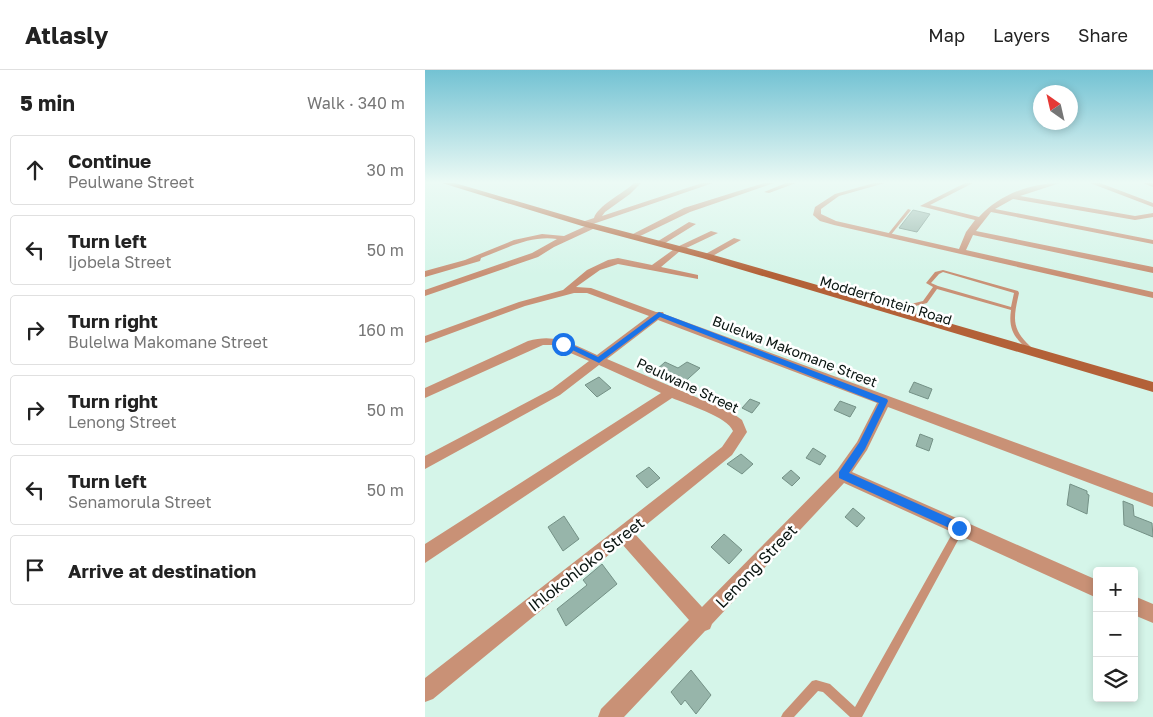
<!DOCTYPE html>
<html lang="en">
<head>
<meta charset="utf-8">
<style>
  :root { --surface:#fff; --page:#f6f6f6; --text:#222; --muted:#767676; --line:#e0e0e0 }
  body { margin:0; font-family:"Golos Text",sans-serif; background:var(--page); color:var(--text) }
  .controls { position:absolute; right:15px; bottom:15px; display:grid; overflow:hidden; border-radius:5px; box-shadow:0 2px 8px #0003 }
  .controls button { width:45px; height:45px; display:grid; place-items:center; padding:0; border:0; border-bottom:1px solid var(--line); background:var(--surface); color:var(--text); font:25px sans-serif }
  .compass { position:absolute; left:608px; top:15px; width:45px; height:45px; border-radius:50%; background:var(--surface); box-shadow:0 2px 8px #0003; rotate:326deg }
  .stop { position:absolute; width:15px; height:15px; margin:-11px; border:4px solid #1a73e8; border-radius:50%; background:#fff }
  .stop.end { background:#1a73e8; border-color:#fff; box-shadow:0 1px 5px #0008 }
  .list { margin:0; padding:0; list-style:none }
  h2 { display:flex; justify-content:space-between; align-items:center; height:65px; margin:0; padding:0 20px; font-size:21px }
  h2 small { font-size:16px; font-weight:400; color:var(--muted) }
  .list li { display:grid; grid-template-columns:32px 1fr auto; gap:15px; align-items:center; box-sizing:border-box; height:70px; margin:0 10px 10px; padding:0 10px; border:1px solid var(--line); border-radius:5px }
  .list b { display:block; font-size:19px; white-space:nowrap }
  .list p { margin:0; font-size:16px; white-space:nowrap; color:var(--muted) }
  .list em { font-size:16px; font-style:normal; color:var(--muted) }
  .icon { flex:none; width:28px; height:28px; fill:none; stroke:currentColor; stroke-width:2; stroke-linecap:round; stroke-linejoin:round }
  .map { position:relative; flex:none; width:728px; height:647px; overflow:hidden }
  header { display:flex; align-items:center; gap:30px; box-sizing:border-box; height:70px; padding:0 25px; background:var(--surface); border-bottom:1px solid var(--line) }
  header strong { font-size:24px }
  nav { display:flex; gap:28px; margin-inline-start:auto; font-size:18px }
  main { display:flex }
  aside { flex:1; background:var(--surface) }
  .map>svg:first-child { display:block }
  .building { fill:#97b5aa; stroke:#749186 }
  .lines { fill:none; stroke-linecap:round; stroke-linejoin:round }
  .lane { fill:#c99176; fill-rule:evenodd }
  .street { fill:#c99176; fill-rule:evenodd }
  .secondary { fill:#b36138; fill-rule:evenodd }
  .route { fill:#1a73e8 }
  .labels { text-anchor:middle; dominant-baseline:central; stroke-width:5; stroke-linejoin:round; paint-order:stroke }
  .street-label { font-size:14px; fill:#091410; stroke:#fff }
  .near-street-label { font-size:16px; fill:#091410; stroke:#fff }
</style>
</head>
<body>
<header>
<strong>Atlasly</strong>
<nav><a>Map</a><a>Layers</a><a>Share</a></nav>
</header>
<main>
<aside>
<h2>5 min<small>Walk · 340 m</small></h2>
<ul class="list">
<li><svg class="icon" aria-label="ahead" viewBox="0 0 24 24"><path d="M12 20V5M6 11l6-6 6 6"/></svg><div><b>Continue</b><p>Peulwane Street</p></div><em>30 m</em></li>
<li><svg class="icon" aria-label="left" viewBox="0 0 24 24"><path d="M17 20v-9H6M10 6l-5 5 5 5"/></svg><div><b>Turn left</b><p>Ijobela Street</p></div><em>50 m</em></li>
<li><svg class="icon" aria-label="right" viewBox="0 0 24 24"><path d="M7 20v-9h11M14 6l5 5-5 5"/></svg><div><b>Turn right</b><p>Bulelwa Makomane Street</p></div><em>160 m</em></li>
<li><svg class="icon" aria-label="right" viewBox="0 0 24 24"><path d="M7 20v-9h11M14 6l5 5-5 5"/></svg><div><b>Turn right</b><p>Lenong Street</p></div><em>50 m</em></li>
<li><svg class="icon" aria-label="left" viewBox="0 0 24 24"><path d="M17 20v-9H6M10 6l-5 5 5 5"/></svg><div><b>Turn left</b><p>Senamorula Street</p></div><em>50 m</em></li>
<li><svg class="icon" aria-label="arrive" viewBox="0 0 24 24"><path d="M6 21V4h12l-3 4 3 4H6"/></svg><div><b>Arrive at destination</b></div></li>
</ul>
</aside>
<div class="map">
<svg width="728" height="647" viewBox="0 0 728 647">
  <rect width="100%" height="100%" fill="#d5f5e9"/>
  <path class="building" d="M 488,140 L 505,144 L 492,162 L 474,158 Z
    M 240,292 L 253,298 L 262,292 L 275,298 L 254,317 L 240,310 L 244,307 L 230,301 Z
    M 174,307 L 186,318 L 172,327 L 160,315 Z
    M 489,312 L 507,319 L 503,329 L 484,322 Z
    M 325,329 L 335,333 L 327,343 L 317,338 Z
    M 415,331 L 431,337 L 425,347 L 409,340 Z
    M 495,364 L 508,369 L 504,381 L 491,376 Z
    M 388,378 L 401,386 L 395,395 L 381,388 Z
    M 316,384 L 328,394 L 317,404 L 302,394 Z
    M 224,397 L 235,408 L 222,418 L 211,406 Z
    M 366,400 L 375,408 L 367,416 L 357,408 Z
    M 645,414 L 662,421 L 662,424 L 664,425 L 662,444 L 642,435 Z
    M 698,431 L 708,435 L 709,446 L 727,453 L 728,467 L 699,455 Z
    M 428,438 L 440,448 L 432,457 L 420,447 Z
    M 139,446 L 154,469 L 138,481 L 123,457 Z
    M 299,464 L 317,480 L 304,494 L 286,477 Z
    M 177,494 L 192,514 L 141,556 L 132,539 L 162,515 L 158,510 Z
    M 266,600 L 286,625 L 271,644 L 260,630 L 256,635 L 246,622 Z"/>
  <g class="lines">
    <path class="lane" d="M 483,139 L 486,140 L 465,166 L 463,166 L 463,164 Z
      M 518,200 L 593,221 L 594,223 C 588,250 586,259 608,279 L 609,280 L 608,281 L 604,281 C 590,268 583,260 586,240 L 512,219 L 502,233 L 468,242 L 466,241 L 466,239 L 498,231 L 508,217 L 501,213 L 510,202 ZM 518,202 L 589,223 L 586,237 L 513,216 L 506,213 L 514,204 Z
      M 535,454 L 538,455 L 539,458 L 538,461 L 437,647 L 425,647 L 398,622 L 393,621 L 369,647 L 356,647 L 358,643 L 387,611 L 391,610 L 405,614 L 430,637 L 532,455 Z"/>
    <path class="street" d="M 209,113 L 216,113 L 205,124 L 180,142 L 177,146 L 277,113 L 288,113 L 168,154 L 171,156 L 170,158 L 129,177 L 113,187 L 0,226 L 0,220 L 107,183 L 132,169 C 105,165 80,179 56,188 L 55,191 L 0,207 L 0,201 L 40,190 L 89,170 L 117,164 L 139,166 L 161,156 L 157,156 L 157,152 L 169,148 C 172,136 199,123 209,113 Z
      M 339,113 L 349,113 L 265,142 L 211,168 L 204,166 L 259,138 Z
      M 361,113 L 371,113 L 344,123 L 339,122 Z
      M 449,113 L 460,113 L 414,126 L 396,139 L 396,144 L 411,151 L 534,179 L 541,162 L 550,150 L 495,136 L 540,113 L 548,113 L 505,135 L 554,147 C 574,125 605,113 635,113 L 595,126 L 710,146 L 728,143 L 728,147 L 710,150 L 588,129 L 570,139 L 728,170 L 728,174 L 566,142 L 551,161 L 728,197 L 728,203 L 548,165 L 541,180 L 728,222 L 728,228 L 409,155 L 395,151 L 388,145 L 390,137 L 410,124 Z
      M 665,113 L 675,113 L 728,133 L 728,137 Z
      M 719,113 L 728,113 L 728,117 L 720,114 Z
      M 264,152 L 271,154 L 237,175 L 230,173 Z
      M 286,161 L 293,163 L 255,181 L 236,197 L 273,205 L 273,209 L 193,194 L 175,200 L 151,217 L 166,218 L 231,242 L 238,242 L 239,244 L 728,423 L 728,437 L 463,337 L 442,380 L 427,402 L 672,510 L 672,528 L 419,413 L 287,554 L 285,559 L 280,561 L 199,647 L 173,647 L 176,639 L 264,550 L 197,474 L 8,629 L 0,632 L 0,608 L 297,377 L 308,361 C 303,347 261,334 247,328 L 0,493 L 0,474 L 236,323 L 174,295 L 135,325 L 0,399 L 0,386 L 127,319 L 164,291 L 127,275 L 118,275 L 0,328 L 0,318 L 103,271 C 131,263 147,274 172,285 L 224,246 L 162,223 L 149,223 L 100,236 L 0,273 L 0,266 L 94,232 L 138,220 L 162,200 L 183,190 L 193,188 L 227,195 L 252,177 ZM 233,250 L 452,333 L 432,372 L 412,400 L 277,537 L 210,464 L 307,385 L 322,362 L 317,350 L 306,342 L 182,289 Z
      M 309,168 L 316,170 L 284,188 L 277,186 Z
      M 709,526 L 728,534 L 728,553 L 709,545 Z"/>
    <path class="secondary" d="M 17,113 L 30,113 L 163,152 L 285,184 L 728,312 L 728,322 L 277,188 L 157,156 Z"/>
  </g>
  <linearGradient id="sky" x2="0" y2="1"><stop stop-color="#73c2d3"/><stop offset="0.55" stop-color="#ecfaf5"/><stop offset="1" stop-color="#ecfaf5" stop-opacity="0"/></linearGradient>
  <rect width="728" height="204" fill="url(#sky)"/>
  <path class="route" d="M 234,242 L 462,329 L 463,331 L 440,379 L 424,403 L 538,454 L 540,458 L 538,461 L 534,463 L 531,461 L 414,408 L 414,402 L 434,373 L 454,333 L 235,247 L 174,293 L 135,274 L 141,272 L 173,287 Z"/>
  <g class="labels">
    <g class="street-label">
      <text transform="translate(461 230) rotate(17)">Modderfontein Road</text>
      <text transform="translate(370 281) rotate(21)">Bulelwa Makomane Street</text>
      <text transform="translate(263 315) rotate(25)">Peulwane Street</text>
    </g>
    <g class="near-street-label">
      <text transform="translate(161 494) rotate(-38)">Ihlokohloko Street</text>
      <text transform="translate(331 496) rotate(-46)">Lenong Street</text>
    </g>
  </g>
</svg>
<div class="controls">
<button>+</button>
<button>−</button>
<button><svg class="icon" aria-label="layers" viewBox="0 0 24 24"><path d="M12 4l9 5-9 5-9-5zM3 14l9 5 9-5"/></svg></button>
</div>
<svg class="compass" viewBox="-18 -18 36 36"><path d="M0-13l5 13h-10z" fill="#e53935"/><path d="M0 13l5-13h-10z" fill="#767676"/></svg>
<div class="stop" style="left:138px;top:274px"></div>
<div class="stop end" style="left:534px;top:458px"></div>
</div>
</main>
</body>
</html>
